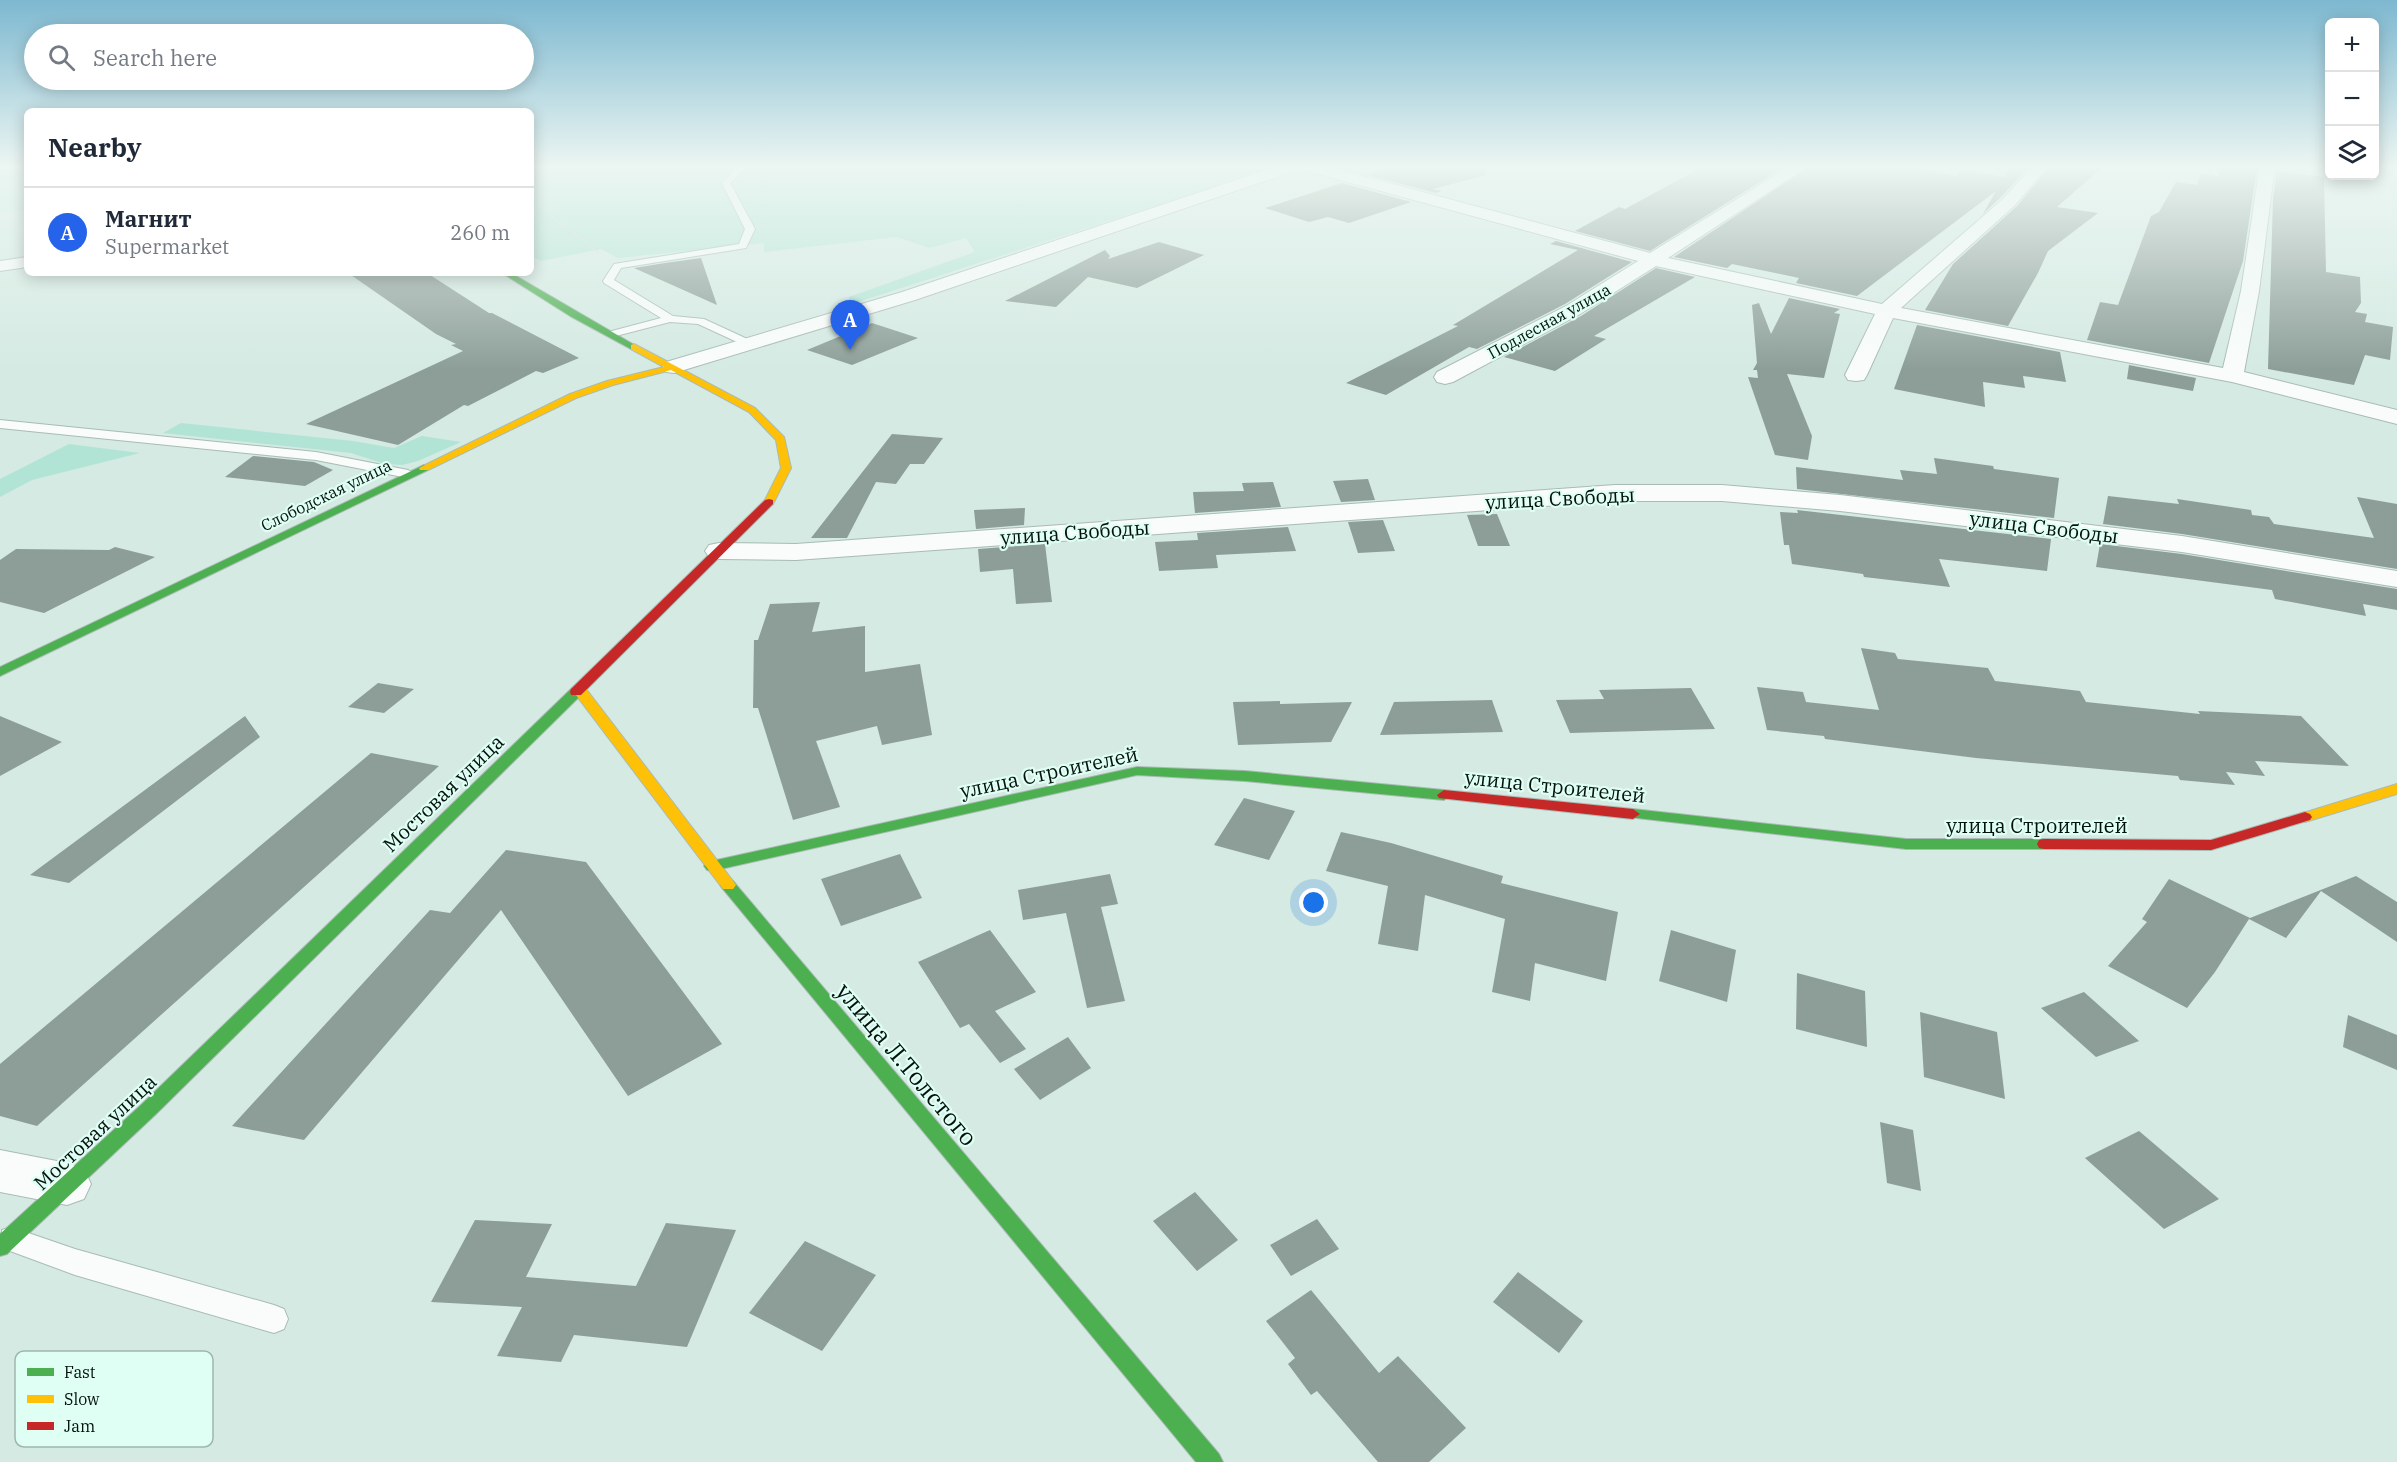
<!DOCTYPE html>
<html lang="en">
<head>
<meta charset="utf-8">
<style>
  :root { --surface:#fff; --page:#f2f2f3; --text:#1f2937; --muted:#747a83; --line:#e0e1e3; --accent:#2563eb }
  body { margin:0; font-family:"IBM Plex Serif",serif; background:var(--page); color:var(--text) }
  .controls { position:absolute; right:18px; top:18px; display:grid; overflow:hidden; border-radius:9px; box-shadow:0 3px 15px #0003 }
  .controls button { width:54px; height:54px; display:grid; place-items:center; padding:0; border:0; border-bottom:2px solid var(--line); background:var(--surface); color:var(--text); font:30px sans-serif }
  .you { position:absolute; left:1314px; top:903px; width:21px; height:21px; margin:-15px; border:4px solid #fff; border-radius:50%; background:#1a73e8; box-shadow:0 0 0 9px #1a73e833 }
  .badge { display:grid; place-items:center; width:39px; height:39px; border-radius:50%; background:var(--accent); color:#fff; font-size:20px; font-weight:700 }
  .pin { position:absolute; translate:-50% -50px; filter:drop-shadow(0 2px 3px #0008) }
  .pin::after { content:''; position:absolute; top:32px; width:21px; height:18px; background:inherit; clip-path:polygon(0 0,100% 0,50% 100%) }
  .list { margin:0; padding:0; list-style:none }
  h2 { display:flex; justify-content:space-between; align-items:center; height:78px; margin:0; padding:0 24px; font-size:26px }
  h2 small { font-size:20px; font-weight:400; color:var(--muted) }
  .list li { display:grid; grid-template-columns:39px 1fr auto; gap:18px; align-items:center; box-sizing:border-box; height:90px; padding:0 24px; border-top:2px solid var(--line) }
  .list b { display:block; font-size:22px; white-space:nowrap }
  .list p { margin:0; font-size:20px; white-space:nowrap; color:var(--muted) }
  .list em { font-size:20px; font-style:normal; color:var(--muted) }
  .icon { flex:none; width:33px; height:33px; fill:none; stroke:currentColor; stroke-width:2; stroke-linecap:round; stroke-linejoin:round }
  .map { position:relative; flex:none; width:2397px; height:1462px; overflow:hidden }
  .search { position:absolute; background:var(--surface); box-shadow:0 3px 15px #0003; left:24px; top:24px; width:510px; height:66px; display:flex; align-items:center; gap:15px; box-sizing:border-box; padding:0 21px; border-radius:33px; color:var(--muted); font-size:22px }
  .panel { position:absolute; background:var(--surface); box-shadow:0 3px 15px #0003; left:24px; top:108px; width:510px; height:168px; border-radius:9px }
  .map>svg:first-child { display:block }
  .built { fill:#c4e9dd }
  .green { fill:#b2e4d5 }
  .building { fill:#8d9e98 }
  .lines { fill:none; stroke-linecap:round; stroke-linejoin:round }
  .lane-casing { stroke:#a9bbb4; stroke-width:2 }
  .street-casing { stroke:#a9bbb4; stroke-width:2 }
  .fast-casing { stroke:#a9bbb4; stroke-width:2 }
  .slow-casing { stroke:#a9bbb4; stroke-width:2 }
  .jam-casing { stroke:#a9bbb4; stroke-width:2 }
  .path { stroke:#d5dcda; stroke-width:2; stroke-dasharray:2 2; stroke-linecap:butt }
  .lane { fill:#f9fcfb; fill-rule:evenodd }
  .street { fill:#f9fcfb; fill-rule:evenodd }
  .fast { fill:#4caf50; fill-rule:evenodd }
  .slow { fill:#ffc107; fill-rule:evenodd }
  .jam { fill:#c62828; fill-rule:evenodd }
  .labels { text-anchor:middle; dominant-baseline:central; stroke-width:4.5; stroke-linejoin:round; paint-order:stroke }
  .far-street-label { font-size:16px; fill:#04110d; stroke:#dffef4 }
  .street-label { font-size:20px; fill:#04110d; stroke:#dffef4 }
  .near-street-label { font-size:24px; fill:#04110d; stroke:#dffef4 }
  .key { fill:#dffef4; stroke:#9db7af; stroke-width:1.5 }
  .key-label { font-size:16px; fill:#04110d }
</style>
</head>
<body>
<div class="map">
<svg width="2397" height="1462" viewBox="0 0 2397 1462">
  <rect width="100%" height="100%" fill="#d4eae2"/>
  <path class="built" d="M 0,165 L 27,165 L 27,209 L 0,213 Z"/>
  <path class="green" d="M 531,165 L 1282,165 L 849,305 L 849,297 L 975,252 L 966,238 L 930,248 L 896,237 L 764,252 L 764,243 L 618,258 L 601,249 L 541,261 L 531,256 Z
    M 181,423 L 353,441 L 394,448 L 422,436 L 461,442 L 418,461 L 402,465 L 385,464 L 351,453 L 163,433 Z
    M 69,444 L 140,453 L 32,480 L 0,497 L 0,479 Z"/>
  <path class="building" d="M 1395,165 L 1485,165 L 1486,175 L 1433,189 L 1442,191 L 1436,193 L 1367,175 Z
    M 1706,165 L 1787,165 L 1650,251 L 1575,231 L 1619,207 L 1625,209 Z
    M 1812,165 L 1894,165 L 1956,176 L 1961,170 L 2004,177 L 2011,165 L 2031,165 L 2001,197 L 1983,214 L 1996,191 L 1857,296 L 1796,283 L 1799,278 L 1732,264 L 1727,268 L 1674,257 Z
    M 2051,165 L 2105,165 L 2057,207 L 2098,213 L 2048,251 L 2038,273 L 2008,326 L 1925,310 L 1953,264 L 2017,206 Z
    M 2221,165 L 2257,168 L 2243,261 L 2209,363 L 2087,340 L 2100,302 L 2118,305 L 2151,216 L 2159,212 L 2176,182 L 2197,185 L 2201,174 L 2218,176 Z
    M 2277,171 L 2324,177 L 2326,272 L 2360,277 L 2361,303 L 2355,312 L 2367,314 L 2365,322 L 2393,327 L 2390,360 L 2365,355 L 2354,385 L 2268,369 L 2273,199 Z
    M 1342,183 L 1411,202 L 1349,223 L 1328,217 L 1309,222 L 1265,208 Z
    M 1556,241 L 1632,262 L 1565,304 L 1477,349 L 1469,347 L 1386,395 L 1346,383 L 1458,326 L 1453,325 L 1578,250 L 1550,244 Z
    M 1159,242 L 1204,255 L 1137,288 L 1088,277 L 1056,307 L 1005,301 L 1105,250 L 1110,256 L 1108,259 Z
    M 701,258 L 717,305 L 634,268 L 665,263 Z
    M 1656,268 L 1695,277 L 1594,336 L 1606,339 L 1555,371 L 1504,357 L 1581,316 Z
    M 348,273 L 427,273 L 489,313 L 492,313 L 579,358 L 543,373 L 536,371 L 468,406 L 464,405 L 398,445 L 306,424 L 463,351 L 451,345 L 456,344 L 436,334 Z
    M 1789,298 L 1840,309 L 1834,313 L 1840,314 L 1824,378 L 1787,374 L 1812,436 L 1808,460 L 1775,455 L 1748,377 L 1758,378 L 1757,370 L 1753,370 L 1757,363 L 1752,305 L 1759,303 L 1771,334 Z
    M 872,323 L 918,338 L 852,365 L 807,350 Z
    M 1917,325 L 2060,352 L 2066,382 L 2023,376 L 2025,388 L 1983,382 L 1985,407 L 1894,389 Z
    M 2129,365 L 2196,378 L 2193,391 L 2127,379 Z
    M 892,434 L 943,438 L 924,464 L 910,464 L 896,484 L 876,482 L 847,538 L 811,538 Z
    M 253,456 L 314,462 L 333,470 L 305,486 L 225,477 Z
    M 1934,458 L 1993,466 L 1994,469 L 2059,478 L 2054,518 L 1797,489 L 1796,467 L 1903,480 L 1900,470 L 1937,474 Z
    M 1368,479 L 1375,500 L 1341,502 L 1333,481 Z
    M 1273,482 L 1281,507 L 1195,513 L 1193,492 L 1244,491 L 1242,483 Z
    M 2108,496 L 2179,504 L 2177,499 L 2251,510 L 2252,515 L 2269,517 L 2274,524 L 2374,538 L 2357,497 L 2397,504 L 2397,569 L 2182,534 L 2103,524 Z
    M 1025,508 L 1024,525 L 976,529 L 974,510 Z
    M 1797,510 L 2051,539 L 2047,571 L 1939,559 L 1950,587 L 1864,577 L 1863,574 L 1792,564 L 1789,545 L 1784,545 L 1780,512 L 1798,513 Z
    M 1497,514 L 1510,546 L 1478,546 L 1467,515 Z
    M 1383,520 L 1395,551 L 1358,553 L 1348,522 Z
    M 1288,527 L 1296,551 L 1216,555 L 1218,568 L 1159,571 L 1155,542 L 1198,540 L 1197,533 Z
    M 1045,544 L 1052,602 L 1016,604 L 1013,569 L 980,572 L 978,549 Z
    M 2100,544 L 2182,554 L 2397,589 L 2397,610 L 2363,604 L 2366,616 L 2275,599 L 2272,590 L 2096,567 Z
    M 115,547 L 155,557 L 44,613 L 0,602 L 0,560 L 16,549 L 109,550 Z
    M 820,602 L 812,632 L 865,626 L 865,672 L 920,664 L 932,735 L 882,745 L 877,726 L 816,741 L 840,807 L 793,820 L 758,708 L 753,708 L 754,640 L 758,640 L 770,604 Z
    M 1861,648 L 1895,653 L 1898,659 L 1988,668 L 1995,681 L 2080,691 L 2086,702 L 2200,714 L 2198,711 L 2301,716 L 2349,766 L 2255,761 L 2265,776 L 2226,772 L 2235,785 L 2180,780 L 2178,776 L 1976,758 L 1825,739 L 1824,736 L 1767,730 L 1757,687 L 1803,692 L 1806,702 L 1879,710 Z
    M 378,683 L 414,689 L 384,713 L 348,707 Z
    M 1691,688 L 1715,729 L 1570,733 L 1556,700 L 1604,699 L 1599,690 Z
    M 1492,700 L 1503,732 L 1380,735 L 1394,702 Z
    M 1280,701 L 1280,704 L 1352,702 L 1331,742 L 1238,745 L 1233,702 Z
    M 0,716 L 62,742 L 0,776 Z
    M 245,716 L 260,737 L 69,883 L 30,875 Z
    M 371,753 L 439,766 L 37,1126 L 0,1116 L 0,1064 Z
    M 1244,798 L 1295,811 L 1269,860 L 1214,845 Z
    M 1341,832 L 1391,843 L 1503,876 L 1501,883 L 1618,912 L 1606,981 L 1535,963 L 1530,1001 L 1492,992 L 1505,919 L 1425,895 L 1418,951 L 1378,944 L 1388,886 L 1326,871 Z
    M 506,850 L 586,862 L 722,1044 L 628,1096 L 501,910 L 304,1140 L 232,1126 L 430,910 L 450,913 Z
    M 900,854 L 922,898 L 841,926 L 821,879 Z
    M 1110,874 L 1118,904 L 1101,907 L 1125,1001 L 1087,1008 L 1066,913 L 1023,920 L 1018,890 Z
    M 2356,876 L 2397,902 L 2397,942 L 2321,891 L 2286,938 L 2249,919 L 2215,972 L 2187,1008 L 2108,966 L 2147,922 L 2142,919 L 2169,879 L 2250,918 Z
    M 990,930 L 1036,992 L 995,1011 L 1026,1049 L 1000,1063 L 969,1024 L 960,1028 L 918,962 Z
    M 1671,930 L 1736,950 L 1727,1002 L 1659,981 Z
    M 1797,973 L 1865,991 L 1867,1047 L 1796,1029 Z
    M 2084,992 L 2139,1041 L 2096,1057 L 2041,1008 Z
    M 1920,1012 L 1997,1032 L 2005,1099 L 1924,1077 Z
    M 2348,1015 L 2397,1035 L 2397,1070 L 2343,1047 Z
    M 1068,1037 L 1091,1068 L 1040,1100 L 1014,1069 Z
    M 1880,1122 L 1913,1130 L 1921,1191 L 1887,1183 Z
    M 2139,1131 L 2219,1199 L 2164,1229 L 2085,1158 Z
    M 1195,1192 L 1238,1240 L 1197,1271 L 1153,1221 Z
    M 1317,1219 L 1339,1249 L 1291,1276 L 1270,1245 Z
    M 475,1220 L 552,1224 L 526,1277 L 636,1286 L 666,1223 L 736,1230 L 687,1347 L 574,1335 L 561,1362 L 497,1356 L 522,1307 L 431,1302 Z
    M 805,1241 L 876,1275 L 822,1351 L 749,1313 Z
    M 1518,1272 L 1583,1321 L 1559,1353 L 1493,1302 Z
    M 1311,1290 L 1379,1373 L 1398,1356 L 1466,1428 L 1429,1462 L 1378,1462 L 1317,1391 L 1311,1395 L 1288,1364 L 1295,1358 L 1266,1321 Z"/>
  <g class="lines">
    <g class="lane-casing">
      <path id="lane" d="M 739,165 L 748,165 L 730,183 L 755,229 L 746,248 L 621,268 L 614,280 L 673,316 L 704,319 L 756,343 L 756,347 L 748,347 L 698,324 L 670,322 L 612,337 L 608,336 L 608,332 L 661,318 L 604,283 L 603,281 L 614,264 L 739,244 L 745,229 L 722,183 Z
        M 0,420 L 316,452 L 408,470 L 415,474 L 408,478 L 316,460 L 0,428 Z
        M 11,1227 L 75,1249 L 274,1305 L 284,1309 L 288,1319 L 284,1329 L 274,1333 L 75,1275 L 2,1248 L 2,1230 Z"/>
    </g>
    <g class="street-casing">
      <path id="street" d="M 1281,165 L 1322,165 L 1650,253 L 1792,165 L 1810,165 L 1668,258 L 1882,304 L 2003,199 L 2034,165 L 2049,165 L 2015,205 L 1901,308 L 2223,368 L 2241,291 L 2260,165 L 2275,165 L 2259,291 L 2244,372 L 2397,410 L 2397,424 L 2232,382 L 1893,318 L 1867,375 L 1864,380 L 1856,381 L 1848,380 L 1845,375 L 1875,314 L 1656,266 L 1580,314 L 1453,382 L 1445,384 L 1437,382 L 1434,377 L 1437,372 L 1566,306 L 1638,261 L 1300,169 L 915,300 L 674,373 L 666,372 L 663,367 L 666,362 L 902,292 Z
        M 27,257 L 27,267 L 0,271 L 0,261 Z
        M 1615,485 L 1722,485 L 1840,495 L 2182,536 L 2397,571 L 2397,587 L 2182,552 L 1840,511 L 1722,501 L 1615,501 L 796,560 L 719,559 L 709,557 L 705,551 L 709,545 L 719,543 L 796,544 Z
        M 0,1150 L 67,1163 L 84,1169 L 91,1184 L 84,1199 L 67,1205 L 0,1192 Z"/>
    </g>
    <g class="fast-casing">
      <path id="fast" d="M 502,273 L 511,273 L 638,347 L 631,349 L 570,316 Z
        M 424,465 L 428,466 L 428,470 L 0,676 L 0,667 Z
        M 576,688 L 582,692 L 581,695 L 156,1114 L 7,1254 L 0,1256 L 0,1234 L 142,1104 L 571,689 Z
        M 1137,767 L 1245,771 L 1444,790 L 1451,795 L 1444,800 L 1245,781 L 1137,775 L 712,871 L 707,870 L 704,866 L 707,862 L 712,861 Z
        M 1633,809 L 1906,839 L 2044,839 L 2049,840 L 2051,844 L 2049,848 L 2044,849 L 1906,849 L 1628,817 L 1626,814 Z
        M 728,880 L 733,881 L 1219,1454 L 1223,1462 L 1196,1462 L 723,889 L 720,885 L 723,881 Z"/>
    </g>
    <g class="slow-casing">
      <path id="slow" d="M 634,344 L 755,408 L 784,437 L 791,468 L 773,504 L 769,505 L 764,502 L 781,468 L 776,440 L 749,412 L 671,370 L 613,385 L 576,398 L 428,470 L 420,470 L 419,468 L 570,394 L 607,381 L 664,367 L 631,349 L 631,345 Z
        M 578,684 L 583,685 L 733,881 L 736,885 L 733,889 L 723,889 L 573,691 L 572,688 Z
        M 2397,784 L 2397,794 L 2305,822 L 2298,817 L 2300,814 Z"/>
    </g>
    <g class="jam-casing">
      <path id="jam" d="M 769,499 L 773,500 L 773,504 L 581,695 L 571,695 L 570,692 L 571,689 L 765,500 Z
        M 1444,790 L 1633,809 L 1640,814 L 1633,819 L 1439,798 L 1437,795 Z
        M 2305,812 L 2310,814 L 2312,817 L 2310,820 L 2211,850 L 2044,849 L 2039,848 L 2037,844 L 2039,840 L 2044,839 L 2211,840 Z"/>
    </g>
    <path class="path" d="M 598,165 L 549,194 L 550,215 L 599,253"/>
    <use href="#lane" class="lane"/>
    <use href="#street" class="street"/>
    <use href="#fast" class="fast"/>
    <use href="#slow" class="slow"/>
    <use href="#jam" class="jam"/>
  </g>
  <linearGradient id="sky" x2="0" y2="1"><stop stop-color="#7db8d0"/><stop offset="0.45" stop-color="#ecf6f2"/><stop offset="1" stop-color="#ecf6f2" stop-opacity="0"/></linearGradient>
  <rect width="2397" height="370" fill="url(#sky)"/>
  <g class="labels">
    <g class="far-street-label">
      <text transform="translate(1549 321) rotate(-29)">Подлесная улица</text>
      <text transform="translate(326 495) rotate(-26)">Слободская улица</text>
    </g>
    <g class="street-label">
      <text transform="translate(1560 498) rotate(-3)">улица Свободы</text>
      <text transform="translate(2044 527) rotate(7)">улица Свободы</text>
      <text transform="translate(1075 532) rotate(-4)">улица Свободы</text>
      <text transform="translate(1049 772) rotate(-12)">улица Строителей</text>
      <text transform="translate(1555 786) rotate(6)">улица Строителей</text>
      <text transform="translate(443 793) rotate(-44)">Мостовая улица</text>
      <text x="2037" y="825">улица Строителей</text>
      <text transform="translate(95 1132) rotate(-43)">Мостовая улица</text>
    </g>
    <g class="near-street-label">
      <text transform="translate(907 1064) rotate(50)">улица Л.Толстого</text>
    </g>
  </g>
  <rect x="15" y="1351" width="198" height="96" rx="9" class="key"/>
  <rect x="27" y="1368" width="27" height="8" fill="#4caf50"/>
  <rect x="27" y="1395" width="27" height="8" fill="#ffc107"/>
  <rect x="27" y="1422" width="27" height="8" fill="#c62828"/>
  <g class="key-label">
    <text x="64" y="1378">Fast</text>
    <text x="64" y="1405">Slow</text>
    <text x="64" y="1432">Jam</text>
  </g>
</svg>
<div class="controls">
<button>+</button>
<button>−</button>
<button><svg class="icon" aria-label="layers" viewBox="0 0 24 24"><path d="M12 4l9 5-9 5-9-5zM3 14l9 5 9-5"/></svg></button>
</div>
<div class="you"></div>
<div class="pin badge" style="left:850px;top:350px">A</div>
<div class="search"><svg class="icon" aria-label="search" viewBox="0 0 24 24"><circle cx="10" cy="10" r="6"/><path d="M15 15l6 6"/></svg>Search here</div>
<section class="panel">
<h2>Nearby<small></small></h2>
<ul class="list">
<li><span class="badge">A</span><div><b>Магнит</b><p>Supermarket</p></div><em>260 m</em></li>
</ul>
</section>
</div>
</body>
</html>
